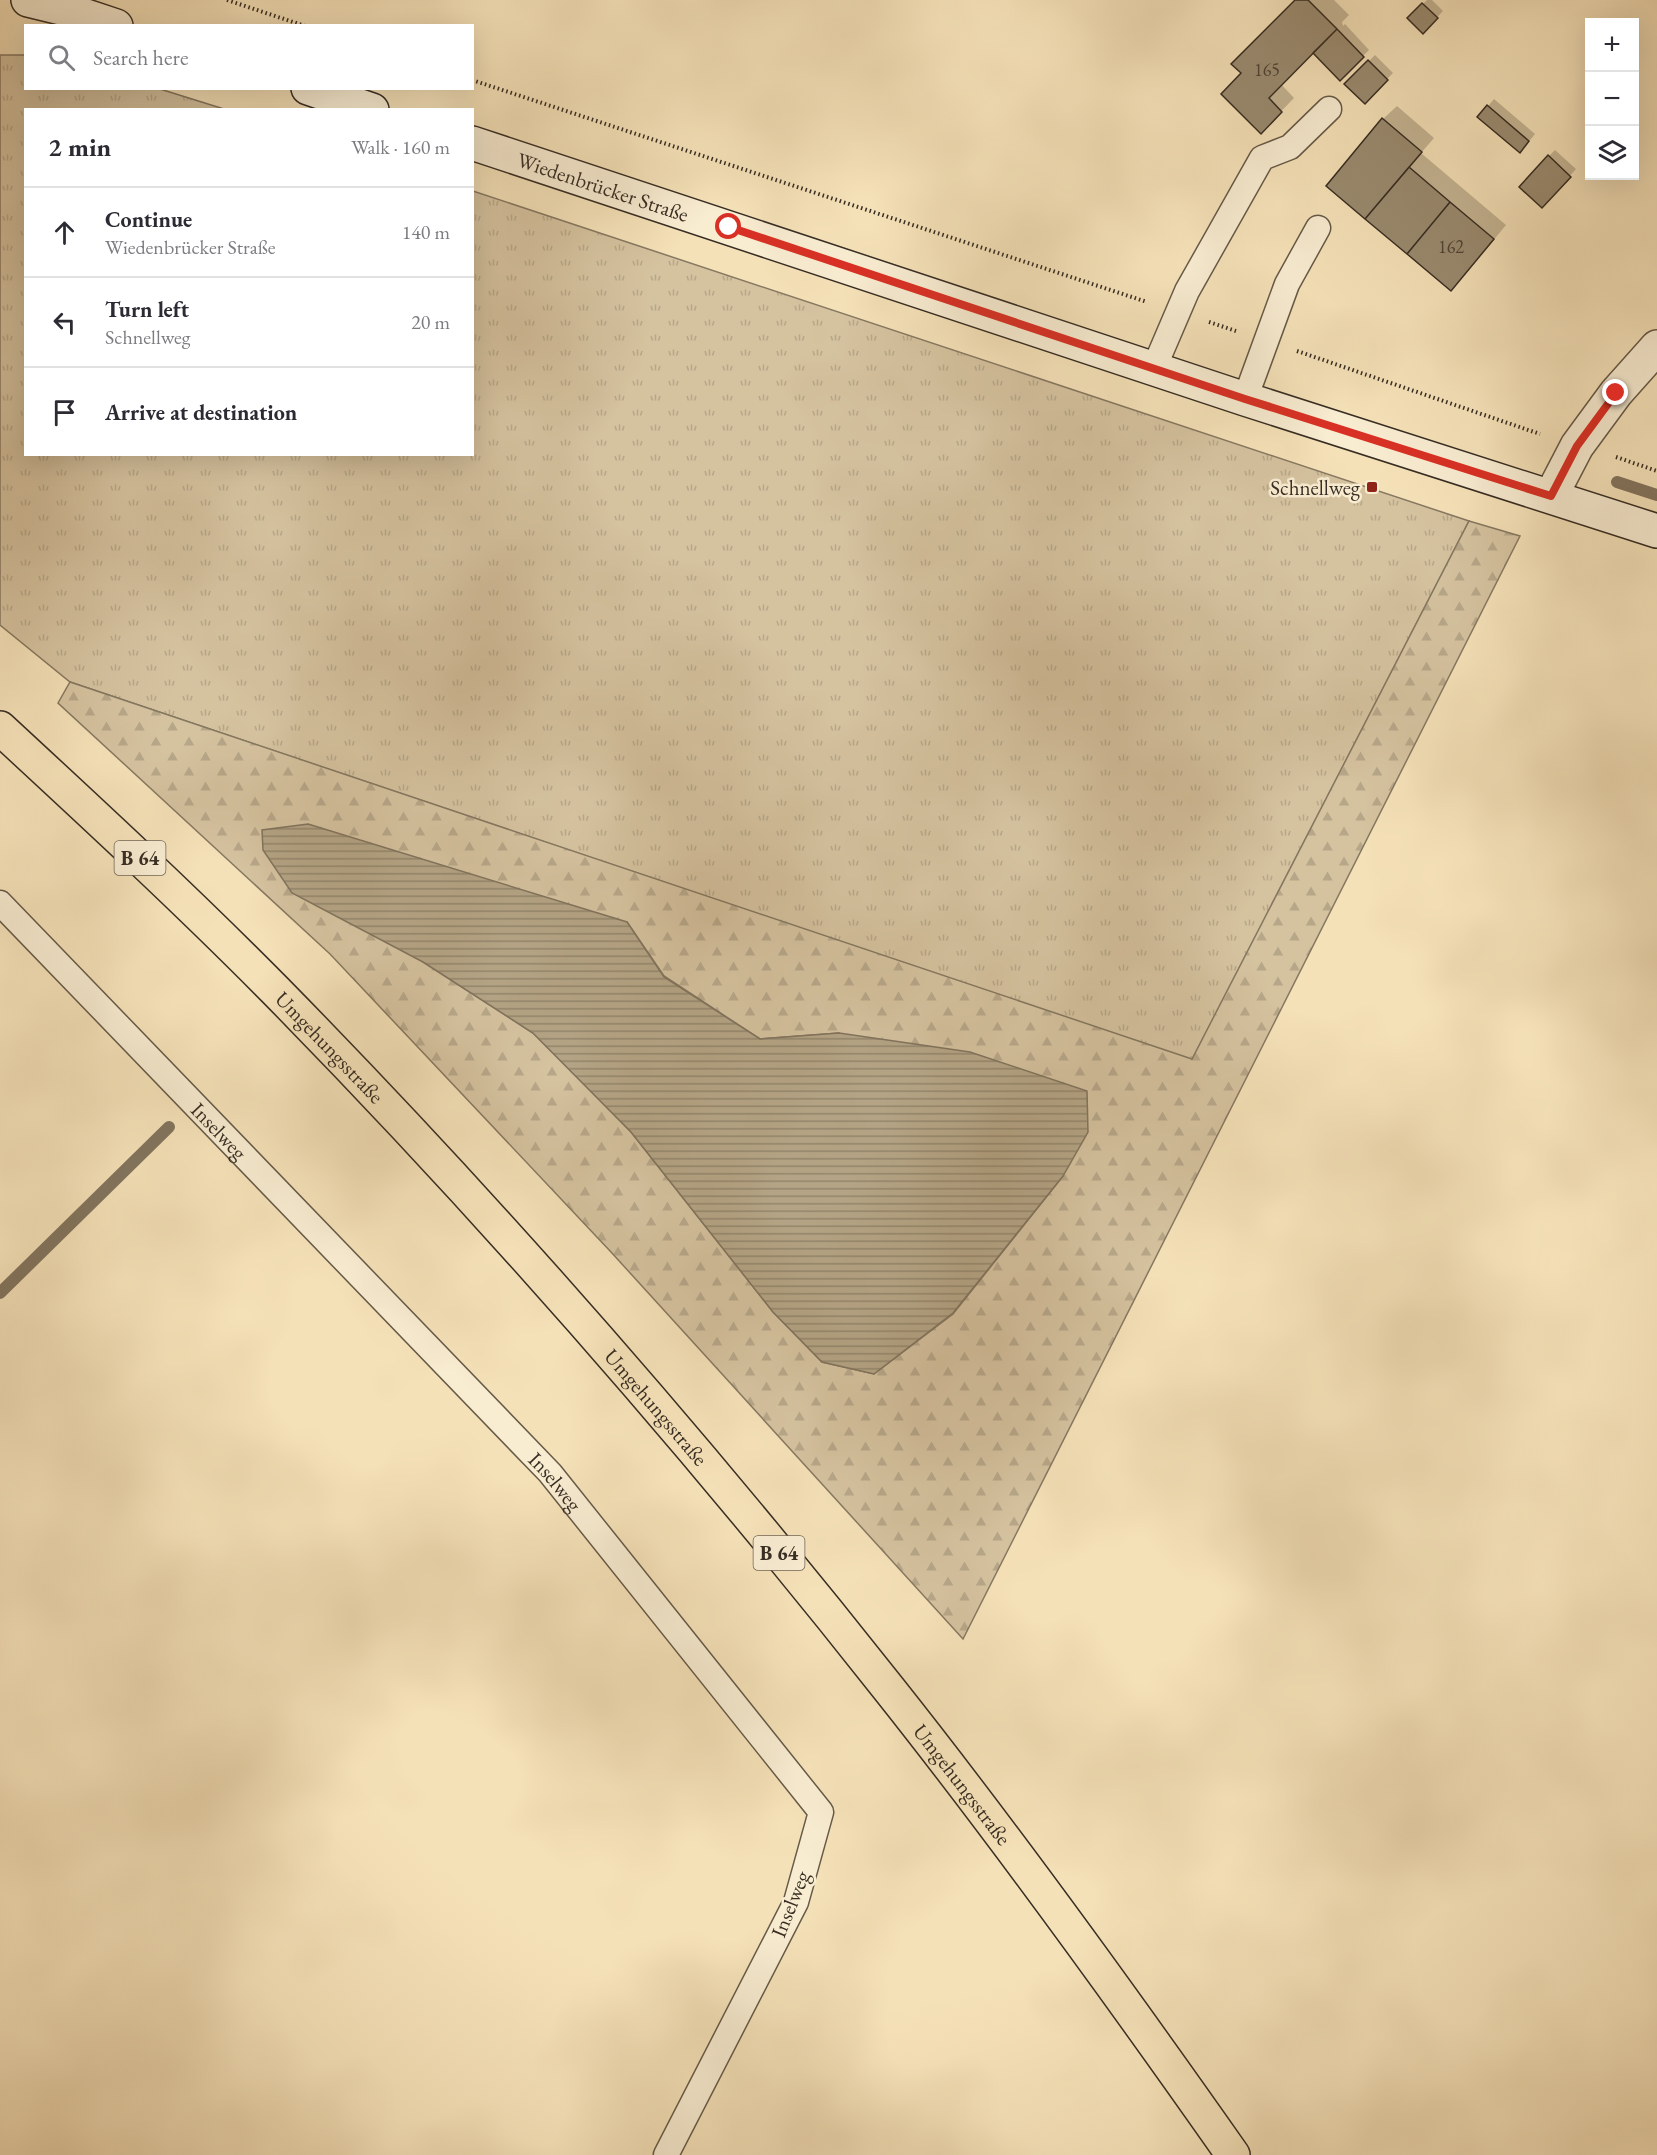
<!DOCTYPE html>
<html lang="en">
<head>
<meta charset="utf-8">
<style>
  :root { --surface:#fff; --page:#f7f7f7; --text:#2b2b33; --muted:#7c7c81; --line:#e1e1e2 }
  body { margin:0; font-family:"EB Garamond",serif; background:var(--page); color:var(--text) }
  .controls { position:absolute; right:18px; top:18px; display:grid; overflow:hidden; border-radius:0px; box-shadow:0 6px 24px #0002 }
  .controls button { width:54px; height:54px; display:grid; place-items:center; padding:0; border:0; border-bottom:2px solid var(--line); background:var(--surface); color:var(--text); font:30px sans-serif }
  .stop { position:absolute; width:18px; height:18px; margin:-14px; border:4px solid #d93025; border-radius:50%; background:#fff }
  .stop.end { background:#d93025; border-color:#fff; box-shadow:0 2px 6px #0008 }
  .list { margin:0; padding:0; list-style:none }
  h2 { display:flex; justify-content:space-between; align-items:center; height:78px; margin:0; padding:0 24px; font-size:26px }
  h2 small { font-size:20px; font-weight:400; color:var(--muted) }
  .list li { display:grid; grid-template-columns:39px 1fr auto; gap:18px; align-items:center; box-sizing:border-box; height:90px; padding:0 24px; border-top:2px solid var(--line) }
  .list b { display:block; font-size:22px; white-space:nowrap }
  .list p { margin:0; font-size:20px; white-space:nowrap; color:var(--muted) }
  .list em { font-size:20px; font-style:normal; color:var(--muted) }
  .icon { flex:none; width:33px; height:33px; fill:none; stroke:currentColor; stroke-width:2; stroke-linecap:round; stroke-linejoin:round }
  .map { position:relative; flex:none; width:1657px; height:2155px; overflow:hidden }
  .search { position:absolute; background:var(--surface); box-shadow:0 6px 24px #0002; left:24px; top:24px; width:450px; height:66px; display:flex; align-items:center; gap:15px; box-sizing:border-box; padding:0 21px; border-radius:0px; color:var(--muted); font-size:22px }
  .panel { position:absolute; background:var(--surface); box-shadow:0 6px 24px #0002; left:24px; top:108px; width:450px; height:348px; border-radius:0px }
  .map>svg:first-child { display:block }
  .grass { fill:url(#grass-tufts); stroke:#867861; stroke-width:1.5 }
  .forest { fill:url(#forest-firs); stroke:#867861; stroke-width:1.5; fill-rule:evenodd }
  .water { fill:url(#water-rules); stroke:#82745e; stroke-width:1.5 }
  .shadow { fill:#0003 }
  .lines { fill:none; stroke-linecap:round; stroke-linejoin:round }
  .stream { stroke:#82745e; stroke-width:12 }
  .building { fill:#9a8b70; stroke:#372d23; stroke-width:1.5 }
  .lane-casing { stroke:#665a48; stroke-width:27 }
  .street-casing { stroke:#665a48; stroke-width:36 }
  .secondary-casing { stroke:#372d23; stroke-width:36 }
  .primary-casing { stroke:#372d23; stroke-width:36 }
  .path { stroke:#372d23; stroke-width:4; stroke-dasharray:1.5 3; stroke-linecap:butt }
  .lane { stroke:#f8ecd1; stroke-width:24 }
  .street { stroke:#f8ecd1; stroke-width:33 }
  .secondary { stroke:#f8ecd1; stroke-width:33 }
  .primary { stroke:#f5e1b8; stroke-width:33 }
  .route { stroke:#d93025; stroke-width:8 }
  .poi-dot { fill:#8f2418; stroke:#f8ecd1; stroke-width:2 }
  .labels { text-anchor:middle; dominant-baseline:central; stroke-width:5; stroke-linejoin:round; paint-order:stroke }
  .number-label { font-size:18px; fill:#504436 }
  .shield { fill:#f8ecd1; stroke:#716657; stroke-width:1.5 }
  .shield-label { font-size:20px; font-weight:bold; fill:#372d23 }
  .street-label { font-size:21px; fill:#372d23; stroke:#f8ecd1 }
  .poi-label { font-size:21px; fill:#372d23; stroke:#f8ecd1; text-anchor:end }
</style>
</head>
<body>
<div class="map">
<svg width="1657" height="2155" viewBox="0 0 1657 2155">
  <defs>
    <pattern id="grass-tufts" width="24" height="20" patternUnits="userSpaceOnUse" patternTransform="scale(1.5)"><rect width="24" height="20" fill="#d5c29f"/><path d="M3 7l-1-3M5 7V3M7 7l1-3M15 17l-1-3M17 17v-4M19 17l1-3" fill="none" stroke="#b7a789"/></pattern>
    <pattern id="forest-firs" width="22" height="20" patternUnits="userSpaceOnUse" patternTransform="scale(1.5)"><rect width="22" height="20" fill="#d5c29f"/><path d="M5 1l3.5 6h-7zM16 11l3.5 6h-7z" fill="#b7a789"/></pattern>
    <pattern id="water-rules" width="6" height="5" patternUnits="userSpaceOnUse" patternTransform="scale(1.5)"><rect width="6" height="5" fill="#b4a485"/><path d="M0 2.5h6" fill="none" stroke="#93866c"/></pattern>
  </defs>
  <rect width="100%" height="100%" fill="#f5e1b8"/>
  <filter id="stains"><feTurbulence type="fractalNoise" baseFrequency=".00333" numOctaves="4"/><feColorMatrix values="0 0 0 0 .2 0 0 0 0 .09 0 0 0 0 .02 0 0 0 .5 -.17"/></filter>
  <radialGradient id="worn" r=".72"><stop offset=".6" stop-color="#630" stop-opacity="0"/><stop offset="1" stop-color="#630" stop-opacity=".3"/></radialGradient>
  <path class="grass" d="M 0,55 L 25,55 L 26,88 L 160,89 L 224,109 L 26,110 L 26,454 L 472,454 L 473,191 L 1469,521 L 1192,1060 L 70,682 L 0,625 Z"/>
  <path class="forest" d="M 1469,521 L 1520,536 L 963,1639 L 611,1252 L 330,954 L 58,703 L 70,682 L 1192,1059 ZM 627,922 L 664,976 L 760,1039 L 839,1033 L 1063,1176 L 953,1314 L 874,1374 L 822,1362 L 773,1312 L 631,1132 L 533,1033 L 423,962 Z"/>
  <path class="water" d="M 308,824 L 627,922 L 664,977 L 760,1039 L 839,1033 L 970,1052 L 1087,1091 L 1088,1132 L 1063,1176 L 953,1313 L 874,1374 L 822,1362 L 773,1312 L 631,1132 L 533,1033 L 423,962 L 292,893 L 263,850 L 262,830 Z"/>
  <path class="shadow" d="M 1297,0 L 1334,0 L 1349,15 L 1342,22 L 1343,26 L 1345,24 L 1369,50 L 1340,79 L 1313,52 L 1281,84 L 1294,98 L 1261,132 L 1243,73 Z
    M 1427,0 L 1432,0 L 1443,11 L 1423,32 L 1409,18 Z
    M 1375,55 L 1393,73 L 1365,102 L 1346,84 Z
    M 1494,99 L 1535,134 L 1526,145 L 1479,117 Z
    M 1397,106 L 1434,138 L 1421,153 L 1506,225 L 1464,276 L 1383,119 Z
    M 1555,150 L 1576,169 L 1548,200 L 1549,156 Z"/>
  <g class="lines">
    <path class="stream" d="M 1617,482 L 1657,495
      M 0,1293 L 169,1127"/>
  </g>
  <path class="building" d="M 1295,0 L 1308,0 L 1337,29 L 1269,98 L 1282,112 L 1261,134 L 1221,94 L 1241,73 L 1231,64 Z
    M 1422,3 L 1438,18 L 1423,34 L 1407,18 Z
    M 1337,29 L 1364,57 L 1340,81 L 1313,53 Z
    M 1368,60 L 1388,80 L 1365,104 L 1344,84 Z
    M 1487,105 L 1529,141 L 1520,153 L 1477,117 Z
    M 1382,118 L 1422,152 L 1365,219 L 1326,186 Z
    M 1548,155 L 1571,177 L 1542,208 L 1519,187 Z
    M 1409,167 L 1450,202 L 1407,254 L 1365,219 Z
    M 1450,202 L 1494,239 L 1451,291 L 1407,254 Z"/>
  <g class="lines">
    <g class="lane-casing">
      <g id="lane">
        <path d="M 1154,368 L 1187,291 L 1262,158 L 1290,147 L 1329,109"/>
        <path d="M 1245,399 L 1287,284 L 1318,228"/>
        <path id="s1" d="M 0,903 L 550,1473 L 821,1812 L 796,1902 L 666,2155"/>
      </g>
    </g>
    <g class="street-casing">
      <path id="street" d="M 1551,496 L 1577,446 L 1616,393 L 1657,347"/>
    </g>
    <g class="secondary-casing">
      <g id="secondary">
        <path d="M 28,0 L 65,9 L 116,26"/>
        <path d="M 308,88 L 372,110"/>
        <path id="s2" d="M 472,143 L 1245,399 L 1657,531"/>
      </g>
    </g>
    <g class="primary-casing">
      <g id="primary">
        <path id="s3" d="M 0,728 C 93,814 186,900 275,990 C 492,1211 697,1446 889,1689 C 1009,1840 1122,1997 1233,2155"/>
      </g>
    </g>
    <path class="path" d="M 227,0 L 305,26
      M 472,80 L 1147,302
      M 1209,322 L 1236,331
      M 1297,351 L 1540,434
      M 1616,457 L 1657,471"/>
    <use href="#lane" class="lane"/>
    <use href="#street" class="street"/>
    <use href="#secondary" class="secondary"/>
    <use href="#primary" class="primary"/>
  </g>
  <g class="lines">
    <path class="route" d="M 729,227 L 1245,399 L 1551,496 L 1577,446 L 1616,393"/>
  </g>
  <rect class="poi-dot" x="1366" y="481" width="12" height="12" rx="3"/>
  <g class="labels">
    <g class="number-label">
      <text x="1267" y="69">165</text>
      <text x="1451" y="246">162</text>
    </g>
    <g class="shield">
      <rect x="114.5" y="841" width="51" height="34" rx="4.5"/>
      <rect x="753.5" y="1536" width="51" height="34" rx="4.5"/>
    </g>
    <g class="shield-label">
      <text x="140" y="858">B 64</text>
      <text x="779" y="1553">B 64</text>
    </g>
    <g class="street-label">
      <text stroke="none"><textPath href="#s2" startOffset="138">Wiedenbrücker Straße</textPath></text>
      <text stroke="none"><textPath href="#s3" startOffset="459">Umgehungsstraße</textPath></text>
      <text stroke="none"><textPath href="#s1" startOffset="316">Inselweg</textPath></text>
      <text stroke="none"><textPath href="#s3" startOffset="945">Umgehungsstraße</textPath></text>
      <text stroke="none"><textPath href="#s1" startOffset="802">Inselweg</textPath></text>
      <text stroke="none"><textPath href="#s3" startOffset="1431">Umgehungsstraße</textPath></text>
      <text transform="translate(790 1904) rotate(-68)">Inselweg</text>
    </g>
    <g class="poi-label">
      <text x="1360" y="487">Schnellweg</text>
    </g>
  </g>
  <rect width="100%" height="100%" filter="url(#stains)"/>
  <rect width="100%" height="100%" fill="url(#worn)"/>
</svg>
<div class="controls">
<button>+</button>
<button>−</button>
<button><svg class="icon" aria-label="layers" viewBox="0 0 24 24"><path d="M12 4l9 5-9 5-9-5zM3 14l9 5 9-5"/></svg></button>
</div>
<div class="stop" style="left:729px;top:227px"></div>
<div class="stop end" style="left:1616px;top:393px"></div>
<div class="search"><svg class="icon" aria-label="search" viewBox="0 0 24 24"><circle cx="10" cy="10" r="6"/><path d="M15 15l6 6"/></svg>Search here</div>
<section class="panel">
<h2>2 min<small>Walk · 160 m</small></h2>
<ul class="list">
<li><svg class="icon" aria-label="ahead" viewBox="0 0 24 24"><path d="M12 20V5M6 11l6-6 6 6"/></svg><div><b>Continue</b><p>Wiedenbrücker Straße</p></div><em>140 m</em></li>
<li><svg class="icon" aria-label="left" viewBox="0 0 24 24"><path d="M17 20v-9H6M10 6l-5 5 5 5"/></svg><div><b>Turn left</b><p>Schnellweg</p></div><em>20 m</em></li>
<li><svg class="icon" aria-label="arrive" viewBox="0 0 24 24"><path d="M6 21V4h12l-3 4 3 4H6"/></svg><div><b>Arrive at destination</b></div></li>
</ul>
</section>
</div>
</body>
</html>
